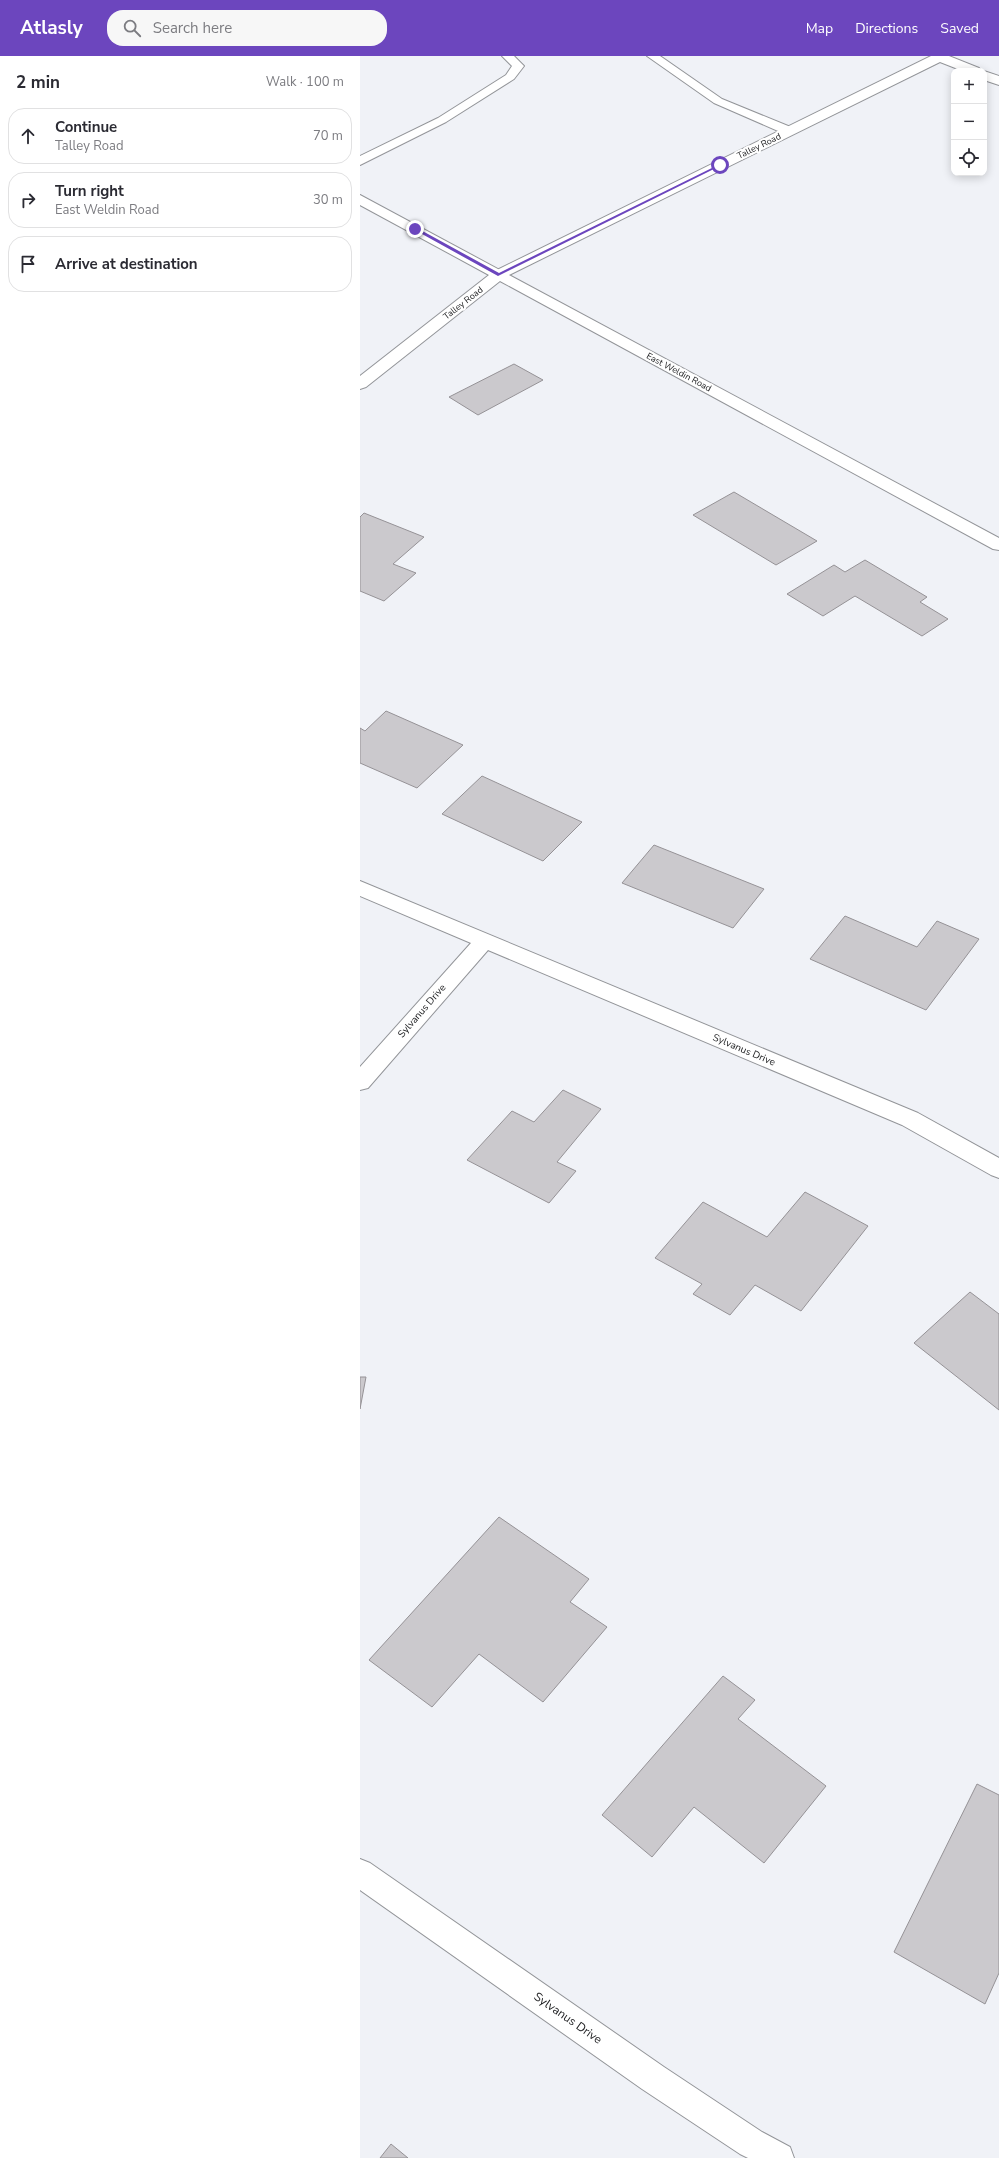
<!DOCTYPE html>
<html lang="en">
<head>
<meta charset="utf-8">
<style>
  :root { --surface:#fff; --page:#f7f7f7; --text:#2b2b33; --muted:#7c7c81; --line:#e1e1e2; --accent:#6c46be }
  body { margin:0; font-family:"Nunito Sans",sans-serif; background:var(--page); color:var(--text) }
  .controls { position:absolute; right:12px; top:12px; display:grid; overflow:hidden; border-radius:8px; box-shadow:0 2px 10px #0003 }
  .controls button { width:36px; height:36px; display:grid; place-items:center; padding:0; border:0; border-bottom:1px solid var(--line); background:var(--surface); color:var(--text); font:20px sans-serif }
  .stop { position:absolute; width:12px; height:12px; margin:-9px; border:3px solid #6c46be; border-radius:50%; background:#fff }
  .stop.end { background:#6c46be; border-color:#fff; box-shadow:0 1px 4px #0008 }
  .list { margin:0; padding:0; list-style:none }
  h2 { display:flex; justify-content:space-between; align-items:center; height:52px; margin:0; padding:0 16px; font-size:17px }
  h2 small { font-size:13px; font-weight:400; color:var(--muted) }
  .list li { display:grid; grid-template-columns:26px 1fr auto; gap:12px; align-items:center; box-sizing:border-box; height:56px; margin:0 8px 8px; padding:0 8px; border:1px solid var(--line); border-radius:16px }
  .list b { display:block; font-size:15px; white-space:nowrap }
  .list p { margin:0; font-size:13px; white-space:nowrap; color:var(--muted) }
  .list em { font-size:13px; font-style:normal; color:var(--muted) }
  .icon { flex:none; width:22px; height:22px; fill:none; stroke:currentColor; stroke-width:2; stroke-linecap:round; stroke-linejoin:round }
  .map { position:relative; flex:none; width:639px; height:2102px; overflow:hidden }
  header { display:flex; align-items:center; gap:24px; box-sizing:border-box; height:56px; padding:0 20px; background:var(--accent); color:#fff }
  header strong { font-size:19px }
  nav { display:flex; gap:22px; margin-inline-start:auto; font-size:14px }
  .search { width:280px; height:36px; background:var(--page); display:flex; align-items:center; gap:10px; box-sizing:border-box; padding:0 14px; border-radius:16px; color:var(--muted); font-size:15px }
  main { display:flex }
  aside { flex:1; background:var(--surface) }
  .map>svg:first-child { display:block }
  .building { fill:#cbc9cd; stroke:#959296 }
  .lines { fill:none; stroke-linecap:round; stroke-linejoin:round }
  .service-casing { stroke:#939599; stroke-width:2 }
  .minor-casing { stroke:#939599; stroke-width:2 }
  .tertiary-casing { stroke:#939599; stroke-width:2 }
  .service { fill:#fff; fill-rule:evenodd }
  .minor { fill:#fff; fill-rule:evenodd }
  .tertiary { fill:#fff; fill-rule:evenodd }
  .route { fill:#6c46be }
  .labels { text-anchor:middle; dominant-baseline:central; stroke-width:4; stroke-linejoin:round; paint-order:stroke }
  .far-street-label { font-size:9px; fill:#1d1e20; stroke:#fff }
  .street-label { font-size:10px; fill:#1d1e20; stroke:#fff }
  .near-street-label { font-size:12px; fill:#1d1e20; stroke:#fff }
</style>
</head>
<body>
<header>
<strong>Atlasly</strong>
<div class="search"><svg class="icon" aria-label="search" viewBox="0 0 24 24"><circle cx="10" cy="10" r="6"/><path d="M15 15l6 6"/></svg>Search here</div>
<nav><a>Map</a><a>Directions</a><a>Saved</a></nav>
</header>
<main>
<aside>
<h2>2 min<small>Walk · 100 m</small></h2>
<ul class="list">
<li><svg class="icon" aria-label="ahead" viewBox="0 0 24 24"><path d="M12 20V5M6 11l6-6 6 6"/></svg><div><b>Continue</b><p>Talley Road</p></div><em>70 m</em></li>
<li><svg class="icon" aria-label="right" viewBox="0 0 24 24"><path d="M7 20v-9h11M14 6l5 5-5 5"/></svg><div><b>Turn right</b><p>East Weldin Road</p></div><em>30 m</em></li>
<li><svg class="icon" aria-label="arrive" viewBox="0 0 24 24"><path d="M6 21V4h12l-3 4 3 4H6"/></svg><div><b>Arrive at destination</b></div></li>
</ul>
</aside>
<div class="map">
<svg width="639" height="2102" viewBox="0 0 639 2102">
  <rect width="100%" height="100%" fill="#f0f2f7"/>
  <path class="building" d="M 154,308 L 183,324 L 118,359 L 89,341 Z
    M 374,436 L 457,485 L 416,509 L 333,459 Z
    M 4,457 L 64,481 L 33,508 L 56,517 L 24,545 L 0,535 L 0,461 Z
    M 505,504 L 567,541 L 560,546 L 588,563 L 562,580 L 495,540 L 463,560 L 427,538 L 474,509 L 485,516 Z
    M 26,655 L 103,689 L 57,732 L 0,707 L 0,672 L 5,675 Z
    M 122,720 L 222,766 L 183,805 L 82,758 Z
    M 294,789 L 404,833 L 373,872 L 262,827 Z
    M 485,860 L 557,891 L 577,865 L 619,883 L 566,954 L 450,903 Z
    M 203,1034 L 241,1053 L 197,1106 L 216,1115 L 189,1147 L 107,1104 L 152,1055 L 174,1066 Z
    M 445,1136 L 508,1170 L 441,1255 L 395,1229 L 370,1259 L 333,1238 L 342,1228 L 295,1202 L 343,1146 L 407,1181 Z
    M 610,1236 L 639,1258 L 639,1354 L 554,1287 Z
    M 0,1321 L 6,1321 L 0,1353 Z
    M 139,1461 L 229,1523 L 210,1546 L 247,1571 L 183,1646 L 119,1598 L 72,1651 L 9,1604 Z
    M 363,1620 L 395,1644 L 378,1663 L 466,1730 L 404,1807 L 334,1751 L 292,1801 L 242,1759 Z
    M 617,1728 L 639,1739 L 639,1917 L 625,1948 L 534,1896 Z
    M 31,2088 L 48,2102 L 20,2102 Z"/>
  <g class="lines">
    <g class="service-casing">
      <path id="service" d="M 142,0 L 154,0 L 164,10 L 154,23 L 86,66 L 0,109 L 0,100 L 78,62 L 146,19 L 152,10 Z
        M 287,0 L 300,0 L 362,43 L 433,72 L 435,75 L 429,79 L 425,78 L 354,47 Z"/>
    </g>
    <g class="minor-casing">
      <path id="minor" d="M 571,0 L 589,0 L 619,12 L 621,15 L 603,15 L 580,6 L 143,222 L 133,222 L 131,219 L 133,216 Z
        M 624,15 L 639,20 L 639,29 L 624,24 Z
        M 0,825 L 558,1057 L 639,1102 L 639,1122 L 631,1119 L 542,1069 L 128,894 L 8,1032 L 0,1034 L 0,1011 L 111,887 L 0,840 Z
        M 0,1803 L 10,1807 L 304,2011 L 402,2076 L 430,2091 L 434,2102 L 388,2102 L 380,2098 L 282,2033 L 0,1834 Z"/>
    </g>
    <g class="tertiary-casing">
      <path id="tertiary" d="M 0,139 L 639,482 L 639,494 L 633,493 L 140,225 L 6,331 L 0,333 L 0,320 L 129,219 L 0,149 Z"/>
    </g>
    <use href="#service" class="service"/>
    <use href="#minor" class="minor"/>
    <use href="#tertiary" class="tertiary"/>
  </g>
  <path class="route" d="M 358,109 L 362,109 L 138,220 L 53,173 L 57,172 L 139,217 Z"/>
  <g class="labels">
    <g class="far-street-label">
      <text transform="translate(399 90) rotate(-26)">Talley Road</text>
      <text transform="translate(103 247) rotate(-38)">Talley Road</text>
      <text transform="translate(319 316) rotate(28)">East Weldin Road</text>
    </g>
    <g class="street-label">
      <text transform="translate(62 955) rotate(-49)">Sylvanus Drive</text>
      <text transform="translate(384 994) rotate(23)">Sylvanus Drive</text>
    </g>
    <g class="near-street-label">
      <text transform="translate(208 1962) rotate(35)">Sylvanus Drive</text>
    </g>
  </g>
</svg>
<div class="controls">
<button>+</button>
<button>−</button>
<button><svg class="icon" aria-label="locate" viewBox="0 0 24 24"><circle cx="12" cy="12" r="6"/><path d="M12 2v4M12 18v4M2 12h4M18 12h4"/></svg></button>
</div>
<div class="stop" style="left:360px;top:109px"></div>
<div class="stop end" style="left:55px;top:173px"></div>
</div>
</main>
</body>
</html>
